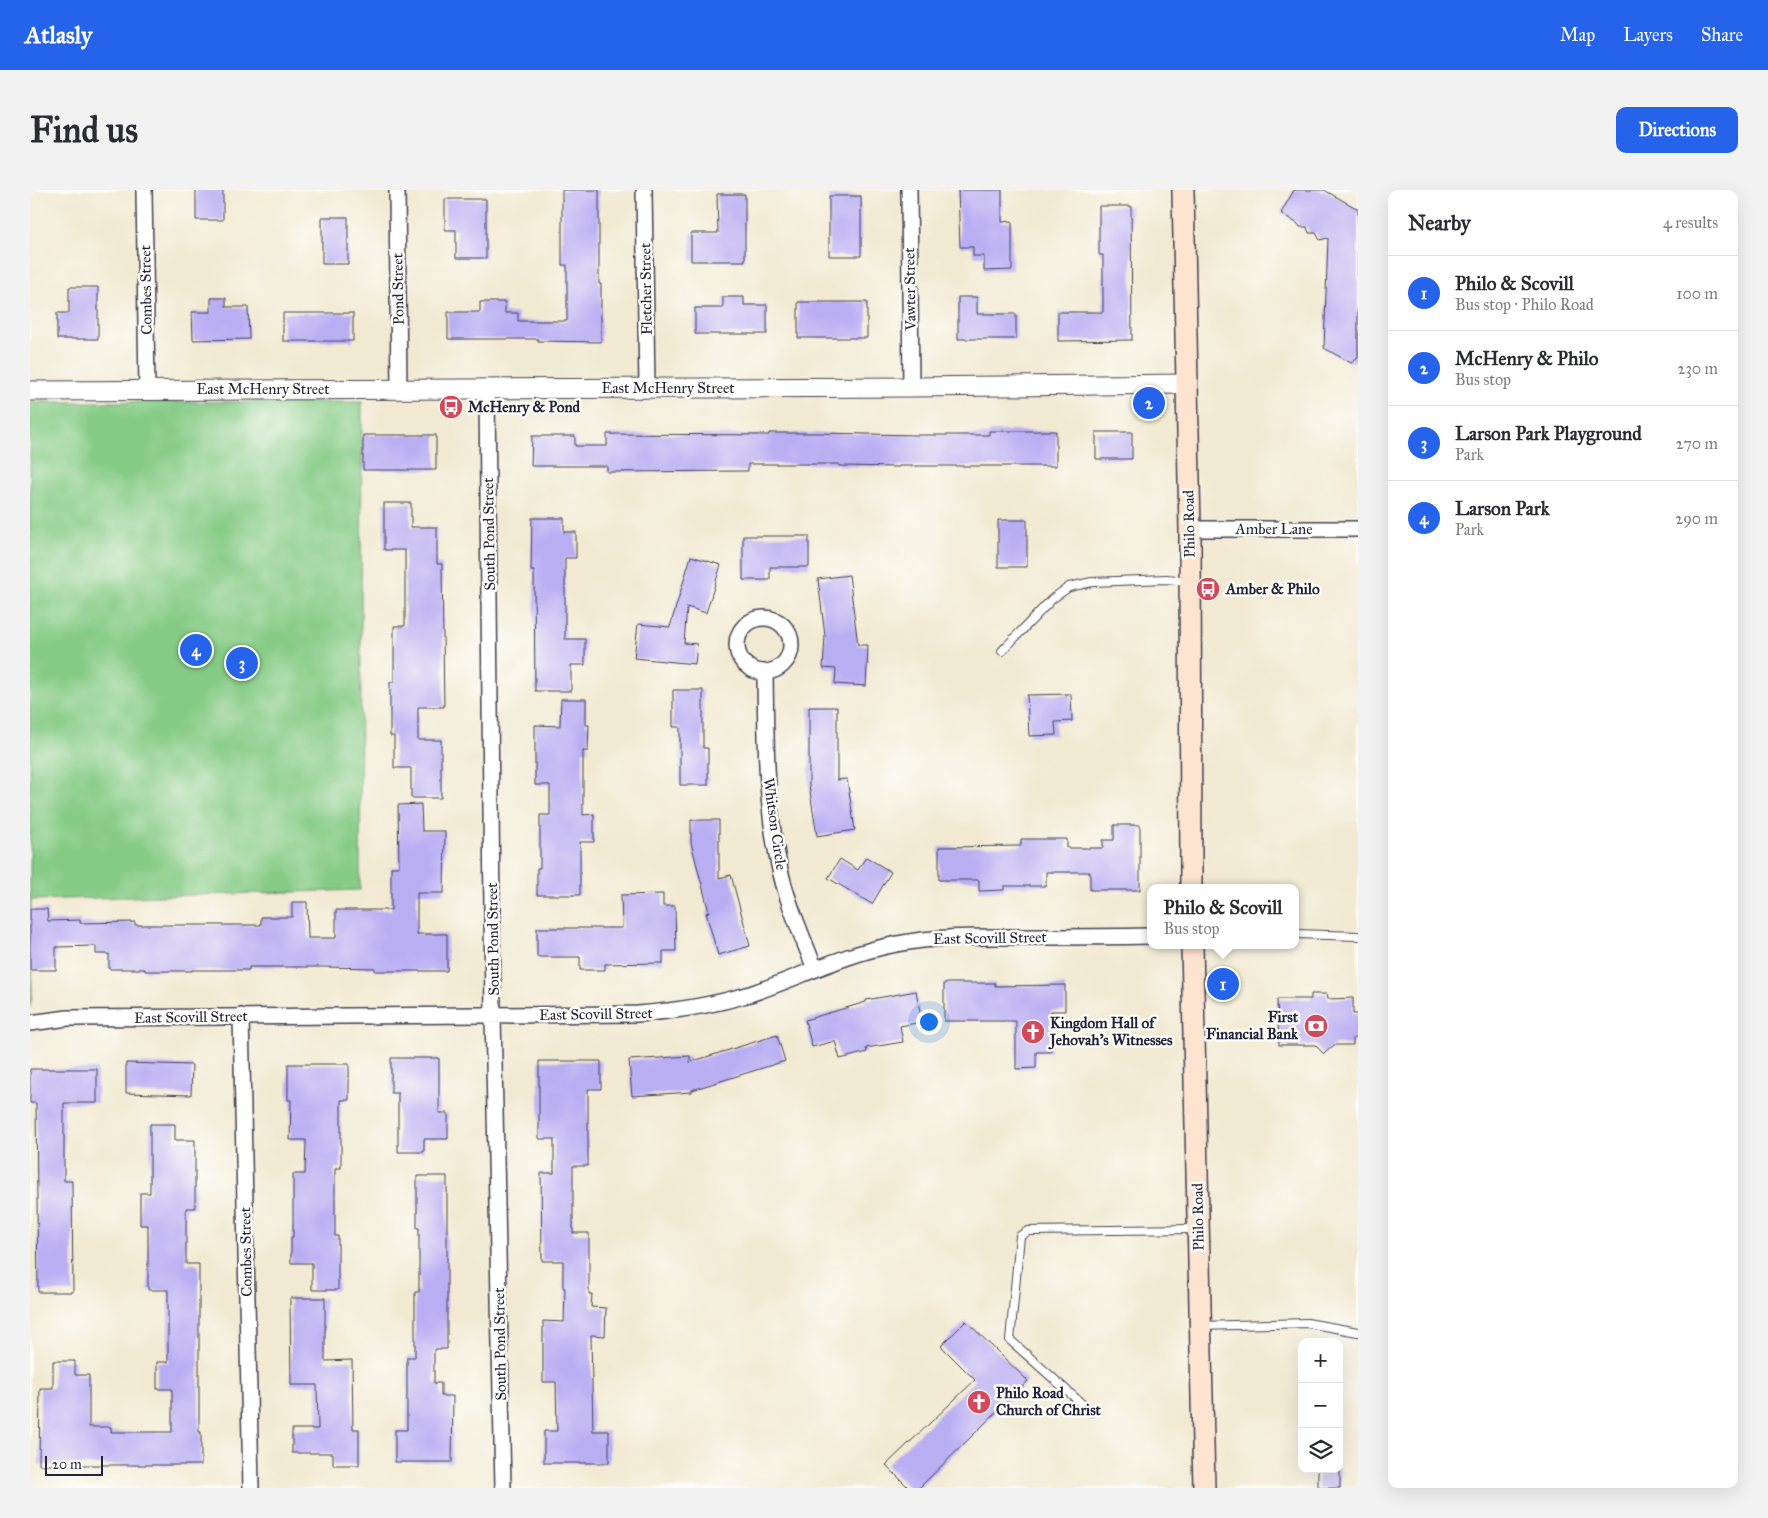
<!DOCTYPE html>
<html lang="en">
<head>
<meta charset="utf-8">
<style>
  :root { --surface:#fff; --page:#f2f2f3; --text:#2b2b33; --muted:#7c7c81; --line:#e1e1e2; --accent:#2563eb }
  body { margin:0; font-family:"IM FELL Great Primer",serif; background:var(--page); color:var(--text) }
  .controls { position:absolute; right:15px; bottom:15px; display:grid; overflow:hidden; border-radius:10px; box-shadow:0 5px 20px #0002 }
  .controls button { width:45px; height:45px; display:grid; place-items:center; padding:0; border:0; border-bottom:1px solid var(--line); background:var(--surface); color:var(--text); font:25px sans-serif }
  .scale { position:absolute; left:15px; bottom:12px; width:58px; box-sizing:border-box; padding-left:5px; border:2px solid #22223b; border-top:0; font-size:14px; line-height:18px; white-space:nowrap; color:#22223b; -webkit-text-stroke:4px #fdfcf7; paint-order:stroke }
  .you { position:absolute; left:898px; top:831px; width:18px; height:18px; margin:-12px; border:4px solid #fff; border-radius:50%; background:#1a73e8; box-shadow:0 0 0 8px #1a73e833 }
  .badge { display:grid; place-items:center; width:32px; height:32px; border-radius:50%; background:var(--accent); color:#fff; font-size:16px; font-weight:700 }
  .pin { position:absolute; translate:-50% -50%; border:2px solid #fff; box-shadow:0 1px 5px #0006 }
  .popup { position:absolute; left:1117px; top:694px; width:152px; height:65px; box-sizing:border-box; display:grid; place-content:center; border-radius:10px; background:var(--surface); filter:drop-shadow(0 1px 4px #0005); font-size:16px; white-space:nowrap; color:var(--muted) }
  .popup b { font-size:19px; color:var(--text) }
  .popup::after { content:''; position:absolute; left:50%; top:100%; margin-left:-10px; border:10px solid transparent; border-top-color:var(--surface) }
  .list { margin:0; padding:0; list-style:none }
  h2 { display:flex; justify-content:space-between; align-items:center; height:65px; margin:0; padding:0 20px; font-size:21px }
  h2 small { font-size:16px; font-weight:400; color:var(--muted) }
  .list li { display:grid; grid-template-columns:32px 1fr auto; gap:15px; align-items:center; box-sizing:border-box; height:75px; padding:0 20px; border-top:1px solid var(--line) }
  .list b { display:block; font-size:19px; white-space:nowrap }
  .list p { margin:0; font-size:16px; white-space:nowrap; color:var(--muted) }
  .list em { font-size:16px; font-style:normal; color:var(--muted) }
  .icon { flex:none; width:28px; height:28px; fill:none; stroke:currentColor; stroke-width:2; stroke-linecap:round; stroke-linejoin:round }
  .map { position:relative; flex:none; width:1328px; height:1298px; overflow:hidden; border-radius:10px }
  header { display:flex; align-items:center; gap:30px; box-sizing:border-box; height:70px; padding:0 25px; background:var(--accent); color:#fff }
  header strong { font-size:24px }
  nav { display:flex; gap:28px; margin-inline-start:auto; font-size:18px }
  .intro { display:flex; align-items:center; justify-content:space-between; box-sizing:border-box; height:120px; padding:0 30px }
  h1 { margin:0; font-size:35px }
  .button { padding:12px 22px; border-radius:10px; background:var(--accent); color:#fff; font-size:18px; font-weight:700 }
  main { display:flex; gap:30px; padding:0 30px }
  aside { flex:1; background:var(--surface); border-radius:10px; box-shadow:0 5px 20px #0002 }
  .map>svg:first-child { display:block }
  .green { fill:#85cb85; stroke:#547660 }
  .building { fill:#baaef3 }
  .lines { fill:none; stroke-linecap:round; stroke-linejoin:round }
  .service-casing { stroke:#414052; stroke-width:10 }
  .minor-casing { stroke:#414052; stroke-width:18 }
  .tertiary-casing { stroke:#414052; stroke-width:21 }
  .secondary-casing { stroke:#414052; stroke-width:24 }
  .service { stroke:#fff; stroke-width:8 }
  .minor { stroke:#fff; stroke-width:15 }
  .tertiary { stroke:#fff; stroke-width:19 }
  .secondary { stroke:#fde4d0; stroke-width:21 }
  .labels { text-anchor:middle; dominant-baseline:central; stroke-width:5; stroke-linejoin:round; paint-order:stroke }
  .street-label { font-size:15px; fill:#22223b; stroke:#fdfcf7 }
  .poi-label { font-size:15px; font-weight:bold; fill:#22223b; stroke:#fdfcf7; text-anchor:start }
</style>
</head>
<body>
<header>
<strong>Atlasly</strong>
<nav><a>Map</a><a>Layers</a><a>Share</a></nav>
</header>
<div class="intro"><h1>Find us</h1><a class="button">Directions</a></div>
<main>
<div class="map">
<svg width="1328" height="1298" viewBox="0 0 1328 1298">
  <rect width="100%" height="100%" fill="#fdfcf7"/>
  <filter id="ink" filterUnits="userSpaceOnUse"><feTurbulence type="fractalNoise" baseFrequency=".02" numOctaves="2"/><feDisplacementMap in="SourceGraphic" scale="10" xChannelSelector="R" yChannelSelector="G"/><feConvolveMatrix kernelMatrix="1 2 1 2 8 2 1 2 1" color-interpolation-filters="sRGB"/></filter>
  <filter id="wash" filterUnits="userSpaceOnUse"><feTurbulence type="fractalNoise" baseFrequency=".0096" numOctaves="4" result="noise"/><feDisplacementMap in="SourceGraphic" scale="20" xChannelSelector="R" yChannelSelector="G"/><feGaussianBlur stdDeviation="1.12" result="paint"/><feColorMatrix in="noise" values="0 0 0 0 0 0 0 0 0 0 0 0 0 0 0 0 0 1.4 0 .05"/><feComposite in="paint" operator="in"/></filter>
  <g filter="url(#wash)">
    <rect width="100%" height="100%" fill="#f1e9d1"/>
    <path class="green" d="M 0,212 L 332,212 L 330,700 L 1,710 L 2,807 L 0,818 Z"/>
    <g id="blocks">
      <path class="building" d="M 166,0 L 193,0 L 193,30 L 166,30 Z
        M 532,0 L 569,0 L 569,94 L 571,94 L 571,152 L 508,151 L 508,149 L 418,149 L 418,122 L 450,122 L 450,112 L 475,112 L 475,123 L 488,123 L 488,131 L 537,131 L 537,75 L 532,75 Z
        M 928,0 L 972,0 L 972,32 L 982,31 L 982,80 L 954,81 L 954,66 L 943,66 L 943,57 L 930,57 Z
        M 1264,0 L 1294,0 L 1328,19 L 1328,168 L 1321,173 L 1294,158 L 1298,48 L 1290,50 L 1286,43 L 1279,43 L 1277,37 L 1270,37 L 1268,34 L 1251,23 Z
        M 687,4 L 715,4 L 715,71 L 661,71 L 661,43 L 688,43 Z
        M 799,6 L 831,6 L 831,66 L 799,66 Z
        M 415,9 L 456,9 L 456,68 L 426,68 L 426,40 L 415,40 Z
        M 1069,16 L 1101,16 L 1102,150 L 1028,151 L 1028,122 L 1073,122 L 1073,65 L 1069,65 Z
        M 292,27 L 318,27 L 318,74 L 292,74 Z
        M 39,97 L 68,97 L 68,149 L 27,149 L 27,123 L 39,123 Z
        M 693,107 L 714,107 L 714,115 L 737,115 L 737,144 L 665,144 L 665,118 L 693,118 Z
        M 928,107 L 947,107 L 947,124 L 986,124 L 986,149 L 928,149 Z
        M 181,108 L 196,108 L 196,117 L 218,117 L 219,149 L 163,150 L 162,122 L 181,122 Z
        M 768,112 L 837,112 L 837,148 L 768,148 Z
        M 253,123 L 323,123 L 323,151 L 253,151 Z
        M 959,241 L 1026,241 L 1026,276 L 869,276 L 869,277 L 809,276 L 809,274 L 718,274 L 718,281 L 577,282 L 577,276 L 501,276 L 502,246 L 545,246 L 545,256 L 577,256 L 577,244 L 739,245 L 739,243 L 789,243 L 886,245 L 959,245 Z
        M 1066,242 L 1102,242 L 1102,269 L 1066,269 Z
        M 333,245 L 406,245 L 406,280 L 333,280 Z
        M 354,313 L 381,313 L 381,337 L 407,337 L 407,374 L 412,374 L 414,517 L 388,517 L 388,550 L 411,550 L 411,608 L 381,608 L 381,578 L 364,578 L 364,546 L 360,546 L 360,492 L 364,492 L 364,436 L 375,436 L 375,360 L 354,360 Z
        M 502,328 L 534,328 L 534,342 L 546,342 L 546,368 L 535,368 L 535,449 L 555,449 L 555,475 L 541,475 L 541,501 L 505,501 L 504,381 L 501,381 Z
        M 968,330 L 997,330 L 997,377 L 968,377 Z
        M 713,346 L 779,346 L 779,377 L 740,377 L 740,390 L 713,390 Z
        M 661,366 L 691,375 L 676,423 L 657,417 L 654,453 L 667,454 L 665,474 L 604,468 L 608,434 L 640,437 Z
        M 819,385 L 828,455 L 838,455 L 836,496 L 805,494 L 806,479 L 793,478 L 795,446 L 788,389 Z
        M 643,500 L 673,500 L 673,558 L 678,558 L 678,595 L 650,595 L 650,537 L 643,537 Z
        M 1041,504 L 1042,531 L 1025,532 L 1026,545 L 999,546 L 997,505 Z
        M 531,509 L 556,509 L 556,535 L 559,535 L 558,561 L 553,561 L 553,625 L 564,624 L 564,652 L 550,652 L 550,705 L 507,705 L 507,678 L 510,678 L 510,625 L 520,625 L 520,595 L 505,595 L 505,535 L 530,536 Z
        M 779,517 L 807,517 L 807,590 L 817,589 L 825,640 L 787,646 L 779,595 Z
        M 391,614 L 392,641 L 415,641 L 414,703 L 387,703 L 387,744 L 417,744 L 417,781 L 345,781 L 345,778 L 292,777 L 219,777 L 219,780 L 162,780 L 162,781 L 115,781 L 115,779 L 79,779 L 79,764 L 66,764 L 66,756 L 26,757 L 26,780 L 0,780 L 0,719 L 17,719 L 18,731 L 50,730 L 50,733 L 105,732 L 105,735 L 231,735 L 231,727 L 262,727 L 262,712 L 277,712 L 278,748 L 306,748 L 306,720 L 361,720 L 361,677 L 369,677 L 368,615 Z
        M 661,630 L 689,630 L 689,688 L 701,685 L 720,756 L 688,765 L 676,723 L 679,722 L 661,653 Z
        M 1084,635 L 1110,635 L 1110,700 L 1060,700 L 1060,682 L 1016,682 L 1016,696 L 974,696 L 974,700 L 949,701 L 949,690 L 909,690 L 909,657 L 991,656 L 991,649 L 1037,649 L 1037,658 L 1073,658 L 1073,650 L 1084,650 Z
        M 836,667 L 861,682 L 842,714 L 798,688 L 810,669 L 828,680 Z
        M 633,704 L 633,716 L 645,716 L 646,761 L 633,761 L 633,773 L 575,774 L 575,780 L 550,780 L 550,767 L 507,767 L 507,738 L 592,738 L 591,705 Z
        M 914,793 L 965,793 L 965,796 L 1035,795 L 1035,821 L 1021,821 L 1021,862 L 1006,862 L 1006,878 L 986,879 L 986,831 L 914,831 Z
        M 886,801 L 892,832 L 870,836 L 873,852 L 836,858 L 837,862 L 810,869 L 805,851 L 782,857 L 775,830 L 836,812 L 836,810 Z
        M 1281,804 L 1297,804 L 1298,809 L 1323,808 L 1323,824 L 1328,824 L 1328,848 L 1323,848 L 1323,855 L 1304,855 L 1294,864 L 1285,855 L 1249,855 L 1247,809 L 1281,809 Z
        M 747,845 L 755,871 L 662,900 L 662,902 L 602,906 L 599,870 L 660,866 L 660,872 Z
        M 361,868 L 409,868 L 409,923 L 418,923 L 418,949 L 394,949 L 394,962 L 368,962 L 368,903 L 361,903 Z
        M 509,871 L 571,871 L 571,899 L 558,899 L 558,976 L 543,976 L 543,1043 L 559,1043 L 559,1104 L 562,1104 L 561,1117 L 576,1118 L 575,1146 L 561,1145 L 563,1241 L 579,1241 L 579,1273 L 514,1273 L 514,1241 L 527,1241 L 526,1192 L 513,1192 L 513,1131 L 534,1132 L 535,1098 L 533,1098 L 533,1071 L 512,1071 L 511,983 L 524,983 L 524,949 L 509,949 Z
        M 96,873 L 162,875 L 161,905 L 96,903 Z
        M 258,874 L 319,874 L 319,910 L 311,910 L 311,978 L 305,978 L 305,1046 L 308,1046 L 308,1100 L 282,1100 L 282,1073 L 261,1073 L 261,1047 L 263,1047 L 263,984 L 275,984 L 276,950 L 260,950 L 261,910 L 258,910 Z
        M 0,879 L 67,879 L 67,913 L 34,913 L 34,991 L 42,991 L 43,1102 L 8,1102 L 6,913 L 0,913 Z
        M 120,934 L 145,934 L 145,950 L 165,950 L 165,1018 L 156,1018 L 156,1074 L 169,1074 L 169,1242 L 171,1242 L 171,1275 L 9,1275 L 10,1198 L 23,1198 L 23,1171 L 45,1171 L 45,1185 L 59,1185 L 59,1237 L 81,1237 L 81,1242 L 142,1242 L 142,1199 L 127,1199 L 127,1172 L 138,1172 L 138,1100 L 118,1100 L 118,1035 L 110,1035 L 110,1003 L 120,1003 Z
        M 387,986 L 417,986 L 417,1159 L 404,1159 L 404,1193 L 411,1193 L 411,1206 L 423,1206 L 422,1272 L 365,1272 L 365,1240 L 377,1240 L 377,1167 L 385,1167 L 385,1102 L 389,1102 L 389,1038 L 387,1038 Z
        M 260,1108 L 295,1108 L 295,1171 L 322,1170 L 323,1239 L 329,1239 L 329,1275 L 303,1275 L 303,1263 L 262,1263 L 262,1239 L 288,1239 L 287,1195 L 261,1195 Z
        M 936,1131 L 998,1191 L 889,1298 L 879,1298 L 856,1275 L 945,1190 L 911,1156 Z
        M 1288,1279 L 1310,1279 L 1310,1298 L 1288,1298 Z"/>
    </g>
  </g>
  <g filter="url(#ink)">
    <use href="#blocks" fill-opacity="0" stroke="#414052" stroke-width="1"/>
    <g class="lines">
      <g class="service-casing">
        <path id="service" d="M 972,461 L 1022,409 L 1039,397 L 1062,392 L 1136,389 L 1159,391
          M 1266,744 L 1328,746
          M 1171,1136 L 1277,1133 L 1328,1142
          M 1061,1222 L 980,1150 L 990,1046 L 998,1041 L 1166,1039"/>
      </g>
      <g class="minor-casing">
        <path id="minor" d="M 114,0 L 117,200
          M 367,0 L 369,199
          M 614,0 L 617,198
          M 879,0 L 881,197
          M 457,200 L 463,825 L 473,1298
          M 1160,339 L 1328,339
          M707 455a27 27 0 1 1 54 0a27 27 0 1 1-54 0Z
          M 735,483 C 736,545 735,608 748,670 C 755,708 771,743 785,779
          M 211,826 L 221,1298
          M 0,833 L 38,828 L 608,824 C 646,821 684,815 720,804 C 771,787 813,764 867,754 C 907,746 947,747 988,747 C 1032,747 1076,747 1120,746"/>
      </g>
      <g class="tertiary-casing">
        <path id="tertiary" d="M 0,201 L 881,197 L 1156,194"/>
      </g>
      <g class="secondary-casing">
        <path id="secondary" d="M 1153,0 L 1160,339 L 1161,698
          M 1162,755 L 1174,1298"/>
      </g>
      <use href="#service" class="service"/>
      <use href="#minor" class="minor"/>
      <use href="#tertiary" class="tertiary"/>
      <use href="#secondary" class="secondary"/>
    </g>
  </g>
  <defs>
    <g id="bus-disc" transform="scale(1.25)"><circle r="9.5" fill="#d1495b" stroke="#fdfcf7"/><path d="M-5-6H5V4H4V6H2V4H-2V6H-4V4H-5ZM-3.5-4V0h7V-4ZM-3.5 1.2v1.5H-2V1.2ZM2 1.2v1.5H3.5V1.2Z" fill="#fff"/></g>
    <g id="bank-disc" transform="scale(1.25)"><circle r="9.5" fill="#d1495b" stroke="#fdfcf7"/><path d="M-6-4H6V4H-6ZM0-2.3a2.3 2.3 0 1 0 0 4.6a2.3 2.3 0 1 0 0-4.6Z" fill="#fff"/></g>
    <g id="church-disc" transform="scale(1.25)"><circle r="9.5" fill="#d1495b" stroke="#fdfcf7"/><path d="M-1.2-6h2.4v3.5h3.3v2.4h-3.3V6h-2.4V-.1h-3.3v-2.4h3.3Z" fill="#fff"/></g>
  </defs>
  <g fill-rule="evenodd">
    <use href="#bus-disc" x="421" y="217"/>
    <use href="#bus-disc" x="1178" y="399"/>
    <use href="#bank-disc" x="1286" y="836"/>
    <use href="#church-disc" x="1003" y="842"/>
    <use href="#church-disc" x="949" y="1212"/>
  </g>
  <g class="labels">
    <g class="street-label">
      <text transform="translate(368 99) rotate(-91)">Pond Street</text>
      <text transform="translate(616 99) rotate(-91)">Fletcher Street</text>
      <text transform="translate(880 99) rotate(-91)">Vawter Street</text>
      <text transform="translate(116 100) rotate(-91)">Combes Street</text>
      <text x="638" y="198">East McHenry Street</text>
      <text x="233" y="199">East McHenry Street</text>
      <text transform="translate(1159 334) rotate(-91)">Philo Road</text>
      <text x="1244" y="339">Amber Lane</text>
      <text transform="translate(459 344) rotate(-91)">South Pond Street</text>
      <text transform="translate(745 634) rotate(82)">Whitson Circle</text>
      <text transform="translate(960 748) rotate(-1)">East Scovill Street</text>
      <text transform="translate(463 749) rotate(-91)">South Pond Street</text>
      <text transform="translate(566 824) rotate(-1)">East Scovill Street</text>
      <text transform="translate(161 827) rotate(-1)">East Scovill Street</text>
      <text transform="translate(1168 1027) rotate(-91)">Philo Road</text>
      <text transform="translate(216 1062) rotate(-91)">Combes Street</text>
      <text transform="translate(470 1154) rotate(-91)">South Pond Street</text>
    </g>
    <g class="poi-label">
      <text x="438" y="217">McHenry &amp; Pond</text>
      <text x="1196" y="399">Amber &amp; Philo</text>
      <text x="1268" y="827" text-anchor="end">First<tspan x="1268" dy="17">Financial Bank</tspan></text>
      <text x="1020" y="833">Kingdom Hall of<tspan x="1020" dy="17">Jehovah's Witnesses</tspan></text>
      <text x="966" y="1203">Philo Road<tspan x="966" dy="17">Church of Christ</tspan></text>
    </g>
  </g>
</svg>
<div class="controls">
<button>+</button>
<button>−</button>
<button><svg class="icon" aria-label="layers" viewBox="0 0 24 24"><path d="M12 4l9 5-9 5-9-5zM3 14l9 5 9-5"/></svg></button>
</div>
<div class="scale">20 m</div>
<div class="you"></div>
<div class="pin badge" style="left:1193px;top:794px">1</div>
<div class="popup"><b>Philo &amp; Scovill</b>Bus stop</div>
<div class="pin badge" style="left:1119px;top:213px">2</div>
<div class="pin badge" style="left:212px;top:473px">3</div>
<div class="pin badge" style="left:166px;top:460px">4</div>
</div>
<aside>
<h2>Nearby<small>4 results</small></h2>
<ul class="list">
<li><span class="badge">1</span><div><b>Philo &amp; Scovill</b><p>Bus stop · Philo Road</p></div><em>100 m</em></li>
<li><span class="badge">2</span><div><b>McHenry &amp; Philo</b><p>Bus stop</p></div><em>230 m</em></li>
<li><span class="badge">3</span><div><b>Larson Park Playground</b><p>Park</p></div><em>270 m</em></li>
<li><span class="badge">4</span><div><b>Larson Park</b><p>Park</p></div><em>290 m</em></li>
</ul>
</aside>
</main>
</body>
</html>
